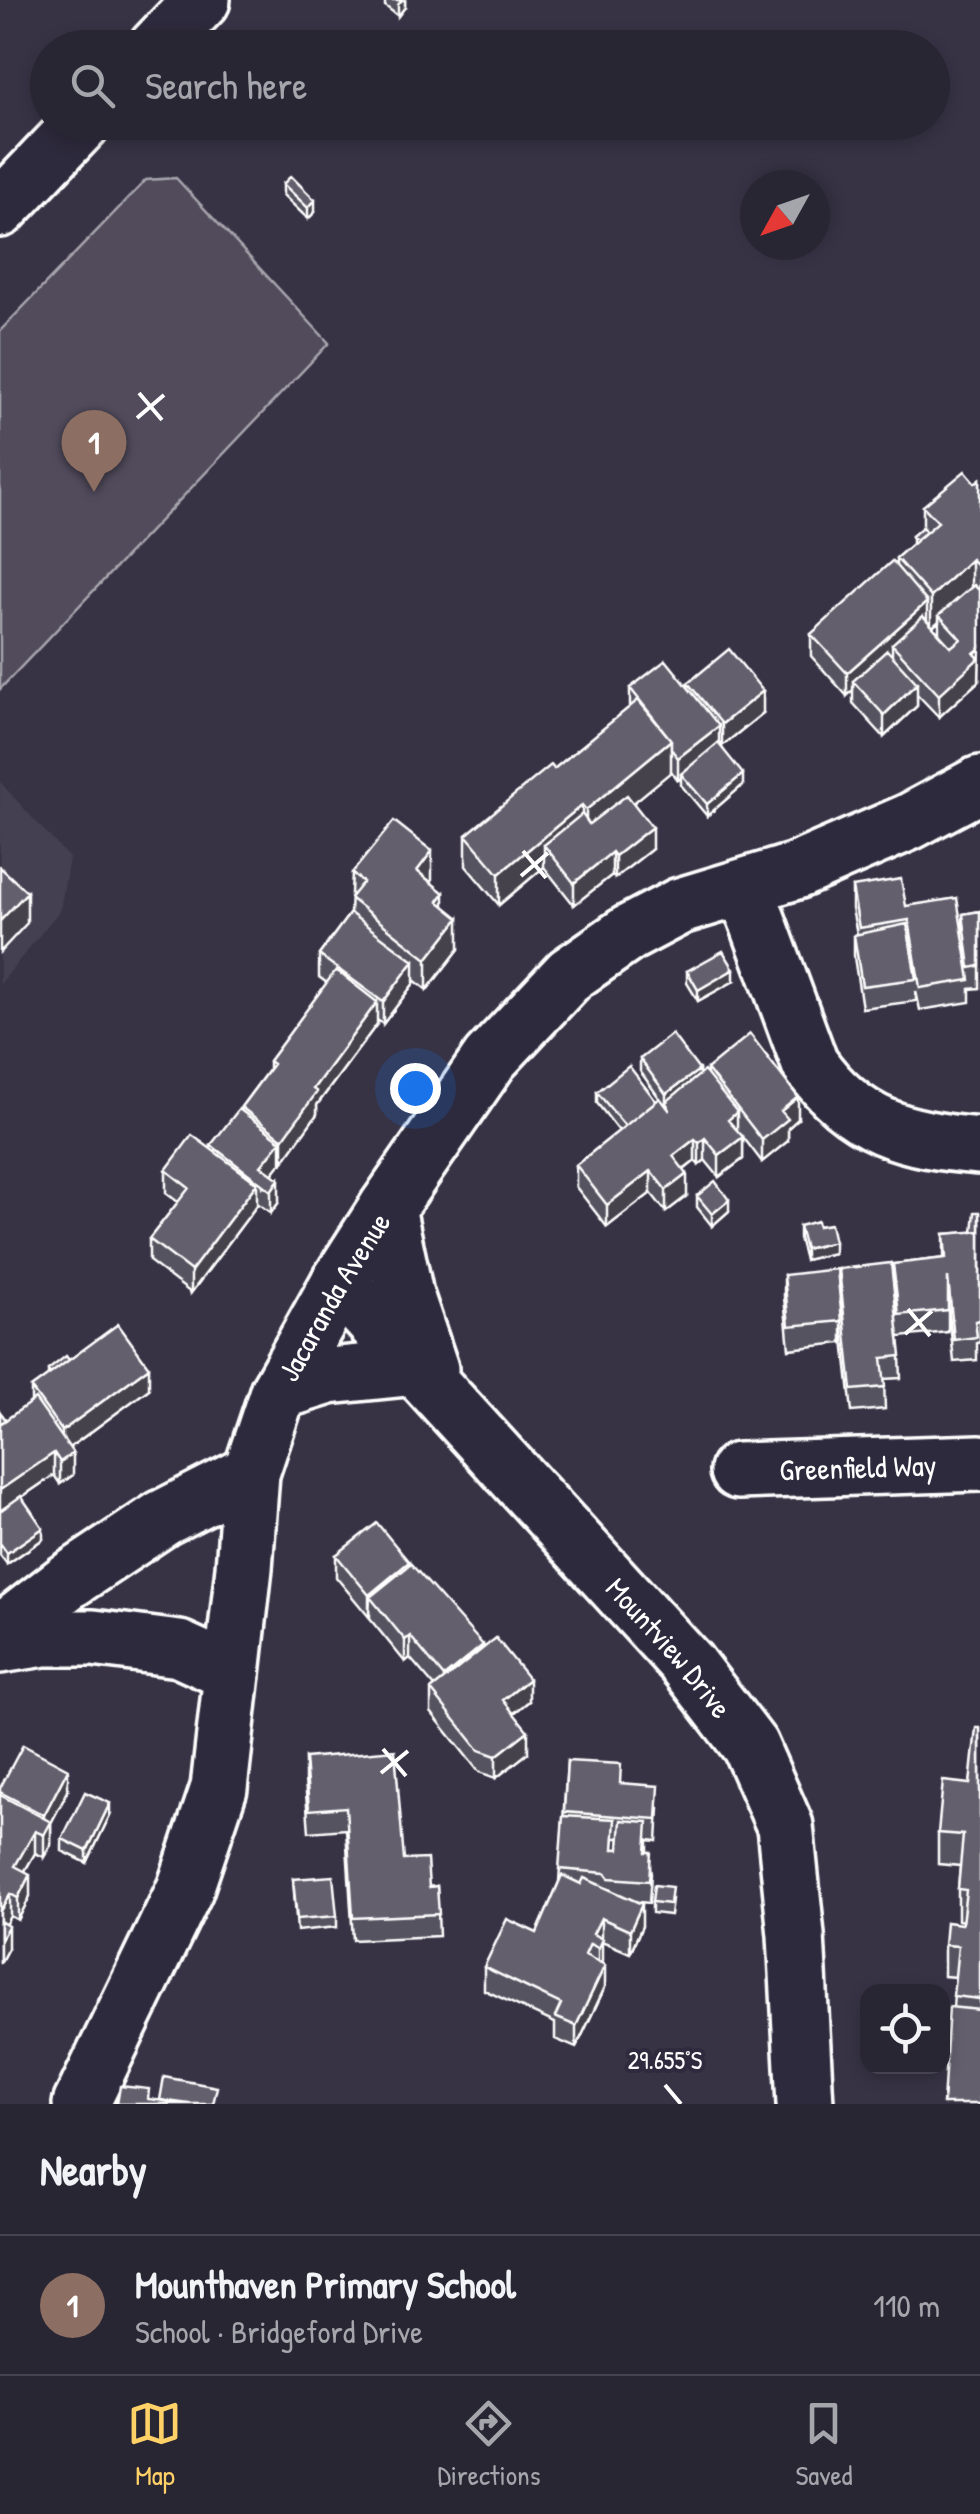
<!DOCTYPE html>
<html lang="en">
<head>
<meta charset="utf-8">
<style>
  :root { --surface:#292634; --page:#312e3c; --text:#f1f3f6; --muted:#a5a5ac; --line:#45434f; --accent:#ffd166 }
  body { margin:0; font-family:"Patrick Hand",sans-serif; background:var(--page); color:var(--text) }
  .controls { position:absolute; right:30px; bottom:30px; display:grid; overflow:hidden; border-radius:20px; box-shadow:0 5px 15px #0003 }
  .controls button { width:90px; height:90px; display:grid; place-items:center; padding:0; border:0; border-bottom:2px solid var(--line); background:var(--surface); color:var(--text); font:50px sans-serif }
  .compass { position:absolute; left:740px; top:170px; width:90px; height:90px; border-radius:50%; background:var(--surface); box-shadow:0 5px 15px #0003; rotate:230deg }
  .you { position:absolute; left:415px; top:1088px; width:35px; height:35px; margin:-25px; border:8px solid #fff; border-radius:50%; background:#1a73e8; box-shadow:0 0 0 15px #1a73e833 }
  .badge { display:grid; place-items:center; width:65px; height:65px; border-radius:50%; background:var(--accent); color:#fff; font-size:32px; font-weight:700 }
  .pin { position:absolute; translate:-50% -82px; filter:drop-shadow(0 2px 5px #0008) }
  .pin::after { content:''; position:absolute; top:52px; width:35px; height:30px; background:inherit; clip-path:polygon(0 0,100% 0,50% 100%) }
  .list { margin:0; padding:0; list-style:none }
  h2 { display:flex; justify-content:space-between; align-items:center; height:130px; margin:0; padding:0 40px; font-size:42px }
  h2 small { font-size:32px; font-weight:400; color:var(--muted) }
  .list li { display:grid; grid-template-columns:65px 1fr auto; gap:30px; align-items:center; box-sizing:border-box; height:140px; padding:0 40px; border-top:2px solid var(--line) }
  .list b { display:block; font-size:38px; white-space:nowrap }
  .list p { margin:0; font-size:32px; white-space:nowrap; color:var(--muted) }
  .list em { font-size:32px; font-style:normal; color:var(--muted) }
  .icon { flex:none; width:55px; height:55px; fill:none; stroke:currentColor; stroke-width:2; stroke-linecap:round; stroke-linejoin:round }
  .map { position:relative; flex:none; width:980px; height:2104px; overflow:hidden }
  .search { position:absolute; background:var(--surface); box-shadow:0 5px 15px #0003; left:30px; right:30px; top:30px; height:110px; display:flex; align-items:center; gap:25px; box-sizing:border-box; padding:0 35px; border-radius:55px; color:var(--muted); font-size:38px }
  .sheet { height:270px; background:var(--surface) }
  nav { display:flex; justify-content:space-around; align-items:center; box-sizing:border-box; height:140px; border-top:2px solid var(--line); background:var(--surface); font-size:28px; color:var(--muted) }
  nav a { display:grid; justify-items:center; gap:5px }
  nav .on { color:var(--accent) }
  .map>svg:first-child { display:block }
  .built { fill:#444051 }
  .green { fill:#514c5c; stroke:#a8a6ae; stroke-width:2.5 }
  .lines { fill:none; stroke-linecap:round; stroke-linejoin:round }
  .minor-casing { stroke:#fff; stroke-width:62 }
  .minor { stroke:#2f2a3d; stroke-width:55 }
  .wall { fill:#55525e; stroke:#fff; stroke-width:2.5; fill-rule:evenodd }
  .shaded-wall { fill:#45424c; stroke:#fff; stroke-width:2.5 }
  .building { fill:#635f6d; stroke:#fff; stroke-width:2.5 }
  .ticks { fill:none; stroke:#fff; stroke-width:4 }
  .labels { text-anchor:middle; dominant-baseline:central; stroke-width:8; stroke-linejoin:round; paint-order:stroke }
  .street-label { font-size:30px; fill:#fff; stroke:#2f2a3d }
  .ticks-label { font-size:25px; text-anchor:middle; fill:#fff; stroke:#2f2a3d; stroke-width:8; stroke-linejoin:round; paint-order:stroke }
</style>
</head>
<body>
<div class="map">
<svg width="980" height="2104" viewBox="0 0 980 2104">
  <rect width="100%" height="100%" fill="#373345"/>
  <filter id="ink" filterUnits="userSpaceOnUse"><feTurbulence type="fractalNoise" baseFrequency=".01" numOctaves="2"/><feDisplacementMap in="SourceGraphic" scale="20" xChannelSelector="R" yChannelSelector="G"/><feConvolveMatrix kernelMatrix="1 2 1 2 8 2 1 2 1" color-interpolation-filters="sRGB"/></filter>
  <g filter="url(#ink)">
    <path class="built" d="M 0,782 L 69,858 L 60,910 L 0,984 Z"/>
    <path class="green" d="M 176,178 L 329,343 L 0,689 L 0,331 L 146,180 Z"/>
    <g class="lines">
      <g class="minor-casing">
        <g id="minor">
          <path d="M 156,48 L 202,0"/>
          <path d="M 0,209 L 83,122"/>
          <path d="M 745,887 L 810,1064 C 854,1127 906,1140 980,1146"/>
          <path d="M 387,1208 L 405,1295 L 430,1369"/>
          <path id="s1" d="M 339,1283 L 688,1665 L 750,1746 L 785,1826 L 796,1935 L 805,2104"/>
          <path d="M 278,1392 L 329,1376 L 417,1367"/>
          <path id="s2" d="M 738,1471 L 980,1463"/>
          <path d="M 0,1634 L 67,1582 L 163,1518 L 251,1473"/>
          <path d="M 0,1645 L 44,1638 L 93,1638 L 179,1649 L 232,1673"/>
          <path id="s3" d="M 81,2104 L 185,1889 L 219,1788 L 244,1568 L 251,1473 L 278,1392 L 339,1283 L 387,1208 L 490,1059 L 570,974 L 629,933 L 680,906 L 796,871 L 909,822 L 980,784"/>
        </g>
      </g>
      <use href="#minor" class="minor"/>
    </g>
    <path class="wall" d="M 385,0 L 405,0 L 405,7 L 398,16 L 385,6 Z
      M 283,184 L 315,212 L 308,219 L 283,195 Z
      M 980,479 L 979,681 L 939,717 L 917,694 L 917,706 L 884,737 L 853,703 L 853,690 L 847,696 L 811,656 L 811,634 L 896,567 L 896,558 L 912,544 L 912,536 L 923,528 L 923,506 L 975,483 ZM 939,621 L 939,633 L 933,627 Z
      M 688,683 L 763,713 L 722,746 L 719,742 L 743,785 L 707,816 L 681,785 L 681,778 L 678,780 L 671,771 L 633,803 L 652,849 L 615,878 L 612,875 L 574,905 L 544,867 L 499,905 L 466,866 L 466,835 L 554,769 L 630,707 L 630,688 L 688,688 Z
      M 352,873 L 432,883 L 444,906 L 459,949 L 427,990 L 414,980 L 414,983 L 383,1024 L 377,1020 L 377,1024 L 317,1105 L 317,1114 L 272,1174 L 279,1202 L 271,1213 L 257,1203 L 257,1205 L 191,1293 L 149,1261 L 149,1239 L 178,1202 L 166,1193 L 166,1170 L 211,1149 L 211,1145 L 241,1110 L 241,1107 L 269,1069 L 269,1061 L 327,983 L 319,977 L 319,955 L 350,913 Z
      M 852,887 L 906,906 L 963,933 L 963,914 L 980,911 L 980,988 L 970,989 L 970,1002 L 920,1010 L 916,991 L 916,1001 L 862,1008 L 854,957 L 854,935 L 857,934 L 852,909 Z
      M 687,971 L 734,981 L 698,1001 L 687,983 Z
      M 640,1059 L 699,1076 L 707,1074 L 707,1069 L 798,1119 L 788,1128 L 788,1141 L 762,1162 L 743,1137 L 743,1159 L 719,1177 L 705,1160 L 699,1165 L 695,1161 L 684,1170 L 687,1196 L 666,1212 L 651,1193 L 607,1227 L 576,1187 L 576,1165 L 619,1131 L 597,1103 L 597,1092 L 656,1101 L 660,1099 L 640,1071 Z
      M 697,1196 L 729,1211 L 712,1226 L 697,1207 Z
      M 980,1212 L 980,1342 L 977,1343 L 977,1360 L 954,1362 L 948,1304 L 948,1332 L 899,1337 L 901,1378 L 884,1379 L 885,1409 L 852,1412 L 842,1322 L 842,1343 L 789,1349 L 784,1297 L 784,1275 L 839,1291 L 839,1269 L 893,1284 L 893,1264 L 944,1258 L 944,1234 L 973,1232 Z
      M 799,1226 L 818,1226 L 834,1253 L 805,1260 L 799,1238 Z
      M 69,1360 L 149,1389 L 69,1448 L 73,1475 L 60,1484 L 54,1475 L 22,1497 L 43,1539 L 7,1564 L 0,1555 L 0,1412 L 6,1420 L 31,1403 L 31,1388 L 48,1376 L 48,1370 Z
      M 336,1555 L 409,1566 L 529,1701 L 514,1713 L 528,1753 L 496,1778 L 479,1772 L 431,1712 L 431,1690 L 435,1687 L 410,1658 L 405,1662 L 370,1619 L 370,1616 L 369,1617 L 336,1577 Z
      M 980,1728 L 980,2104 L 953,2008 L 955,1977 L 944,1976 L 944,1945 L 962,1924 L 963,1921 L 958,1920 L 958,1889 L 960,1866 L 938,1864 L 938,1833 L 970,1784 Z
      M 305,1758 L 429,1887 L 437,1886 L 439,1936 L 353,1940 L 346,1829 L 309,1832 L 305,1780 Z
      M 567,1761 L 621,1783 L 659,1808 L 657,1841 L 648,1840 L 648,1852 L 651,1874 L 649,1903 L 638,1902 L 642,1926 L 630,1953 L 602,1941 L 601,1963 L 605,1987 L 576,2048 L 555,2039 L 555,2023 L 484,1990 L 484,1967 L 537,1933 L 559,1882 ZM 615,1838 L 620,1838 L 619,1849 L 614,1849 Z
      M 0,1788 L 68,1791 L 51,1823 L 51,1845 L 44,1857 L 35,1853 L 25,1871 L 30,1896 L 18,1920 L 10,1916 L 5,1924 L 8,1948 L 0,1963 Z
      M 110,1815 L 87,1863 L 62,1851 L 62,1839 Z
      M 293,1879 L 337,1916 L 337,1927 L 297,1931 Z
      M 672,1899 L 670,1915 L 652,1913 L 652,1902 Z"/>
    <path class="shaded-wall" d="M 402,0 L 405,0 L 405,7 L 398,16 L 398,5 Z
      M 315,200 L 315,212 L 308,219 L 308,208 Z
      M 971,559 L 971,590 L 939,615 L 939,621 L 931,628 L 931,597 Z
      M 927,602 L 927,624 L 892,644 L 892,656 L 853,681 L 853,690 L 847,696 L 847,673 Z
      M 980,648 L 979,681 L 939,717 L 939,695 Z
      M 917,683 L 917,706 L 884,737 L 884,715 Z
      M 763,691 L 763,713 L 722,746 L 722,724 Z
      M 719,726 L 719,748 L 681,774 L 681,778 L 678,780 L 678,758 Z
      M 671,740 L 671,772 L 586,842 L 586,810 Z
      M 743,774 L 743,785 L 707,816 L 707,804 Z
      M 582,805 L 582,837 L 544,845 L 544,867 L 499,905 L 499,874 Z
      M 652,827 L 652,849 L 615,878 L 615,856 Z
      M 432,851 L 432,883 L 417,871 Z
      M 612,852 L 612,875 L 574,905 L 574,883 Z
      M 27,892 L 27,923 L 0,952 L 0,921 Z
      M 444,893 L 444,924 L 438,901 Z
      M 459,918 L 459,949 L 427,990 L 427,959 Z
      M 414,961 L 414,983 L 383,1024 L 383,1002 Z
      M 734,969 L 734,981 L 698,1001 L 698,990 Z
      M 377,1002 L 377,1024 L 317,1105 L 317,1114 L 283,1162 L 283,1139 L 313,1089 Z
      M 699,1070 L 699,1081 L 666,1102 L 666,1106 L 666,1094 Z
      M 798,1097 L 798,1119 L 788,1128 L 788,1141 L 762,1162 L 762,1140 L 781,1111 Z
      M 737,1112 L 737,1135 L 728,1120 Z
      M 743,1137 L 743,1159 L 719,1177 L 719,1155 Z
      M 705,1138 L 705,1160 L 699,1165 L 699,1143 Z
      M 695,1139 L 695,1161 L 673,1178 L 673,1156 Z
      M 281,1141 L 281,1163 L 263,1186 L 261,1166 Z
      M 651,1171 L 651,1193 L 607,1227 L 607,1205 Z
      M 687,1174 L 687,1196 L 666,1212 L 666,1190 Z
      M 279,1179 L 279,1202 L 271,1213 L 271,1191 Z
      M 257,1183 L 257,1205 L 191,1293 L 191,1271 Z
      M 729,1200 L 729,1211 L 712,1226 L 712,1214 Z
      M 834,1242 L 834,1253 L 805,1260 L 805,1249 Z
      M 149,1367 L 149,1389 L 62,1453 L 62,1431 Z
      M 54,1453 L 54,1475 L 0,1512 L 0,1490 Z
      M 73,1453 L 73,1475 L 60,1484 L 60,1462 Z
      M 43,1528 L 43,1539 L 7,1564 L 7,1553 Z
      M 409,1562 L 409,1585 L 370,1597 L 369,1617 L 369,1595 Z
      M 410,1636 L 410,1658 L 405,1662 L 405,1640 Z
      M 483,1645 L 483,1667 L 444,1699 L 444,1677 Z
      M 529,1679 L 529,1701 L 503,1722 L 503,1700 Z
      M 528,1731 L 528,1753 L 496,1778 L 496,1756 Z
      M 68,1769 L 68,1791 L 51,1823 L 51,1845 L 44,1857 L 44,1815 Z
      M 110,1803 L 110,1815 L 87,1863 L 87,1851 Z
      M 35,1831 L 35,1853 L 15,1888 L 15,1866 Z
      M 30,1874 L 30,1896 L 18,1920 L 18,1898 Z
      M 10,1894 L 10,1916 L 0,1934 L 0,1911 Z
      M 642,1904 L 642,1926 L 630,1953 L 630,1931 Z
      M 601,1918 L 601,1940 L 593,1934 Z
      M 8,1926 L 8,1948 L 0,1963 L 0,1941 Z
      M 602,1939 L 602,1961 L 598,1970 L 598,1948 Z
      M 605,1965 L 605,1987 L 576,2048 L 576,2026 Z"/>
    <path class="building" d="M 291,176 L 315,200 L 308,208 L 283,184 Z
      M 965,471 L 975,483 L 980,479 L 980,568 L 971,559 L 931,597 L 896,558 L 938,522 L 923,506 Z
      M 922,527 L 926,532 L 916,540 L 912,536 Z
      M 892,561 L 927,602 L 847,673 L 811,634 Z
      M 974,585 L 980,591 L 980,648 L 974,653 L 979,658 L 939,695 L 892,644 L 923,616 L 951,647 L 961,639 L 939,615 Z
      M 729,649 L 763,691 L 722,724 L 688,683 Z
      M 887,650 L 917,683 L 884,715 L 853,681 Z
      M 666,660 L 719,726 L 678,758 L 671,749 L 671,740 L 630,688 Z
      M 638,700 L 671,740 L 586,810 L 582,805 L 499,874 L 466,835 L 551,765 L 554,769 Z
      M 718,743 L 743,774 L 707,804 L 681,774 Z
      M 627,795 L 652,827 L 615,856 L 612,852 L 574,883 L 544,845 L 582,814 L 589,824 Z
      M 394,821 L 432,851 L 417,871 L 444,893 L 438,901 L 459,918 L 427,959 L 350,898 L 363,882 L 352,873 Z
      M 0,867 L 27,892 L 0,921 Z
      M 901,879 L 906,906 L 957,898 L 970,980 L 920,988 L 909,920 L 859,928 L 852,887 Z
      M 980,911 L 980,966 L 970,968 L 963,914 Z
      M 350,913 L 414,961 L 383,1002 L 319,955 Z
      M 907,924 L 916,979 L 862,986 L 854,935 Z
      M 723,951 L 734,969 L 698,990 L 687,971 Z
      M 336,970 L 377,1002 L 313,1089 L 317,1092 L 283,1139 L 241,1107 L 273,1064 L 269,1061 Z
      M 672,1034 L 699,1070 L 666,1094 L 640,1059 Z
      M 750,1034 L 798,1097 L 781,1111 L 788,1119 L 762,1140 L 707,1069 Z
      M 629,1066 L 656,1101 L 625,1126 L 597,1092 Z
      M 704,1071 L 737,1112 L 728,1120 L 743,1137 L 719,1155 L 705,1138 L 699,1143 L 695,1139 L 673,1156 L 687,1174 L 666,1190 L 651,1171 L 607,1205 L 576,1165 L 660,1098 L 670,1111 L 666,1102 Z
      M 239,1109 L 281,1141 L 261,1166 L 279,1179 L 271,1191 L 211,1145 Z
      M 192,1135 L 257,1183 L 191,1271 L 149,1239 L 189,1188 L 166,1170 Z
      M 715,1181 L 729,1200 L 712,1214 L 697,1196 Z
      M 975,1212 L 980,1212 L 980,1231 L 973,1232 Z
      M 817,1221 L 818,1226 L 830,1224 L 834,1242 L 805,1249 L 799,1226 Z
      M 980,1231 L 980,1320 L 975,1321 L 977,1337 L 954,1340 L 948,1277 L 948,1310 L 899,1315 L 893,1264 L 946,1258 L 944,1234 Z
      M 891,1263 L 901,1356 L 882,1358 L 885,1387 L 852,1390 L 839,1269 Z
      M 837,1269 L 842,1321 L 789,1326 L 784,1275 Z
      M 118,1324 L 149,1367 L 62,1431 L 31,1388 Z
      M 66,1356 L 69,1360 L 50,1374 L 48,1370 Z
      M 35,1399 L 73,1453 L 60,1462 L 54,1453 L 0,1490 L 0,1424 Z
      M 0,1412 L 6,1420 L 0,1424 Z
      M 21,1496 L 43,1528 L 7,1553 L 0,1543 L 0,1511 Z
      M 377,1523 L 409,1562 L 369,1595 L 336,1555 Z
      M 411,1564 L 483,1645 L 444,1677 L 410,1636 L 405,1640 L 370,1597 Z
      M 496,1638 L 529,1679 L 503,1700 L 528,1731 L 496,1756 L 479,1750 L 431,1690 Z
      M 976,1728 L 980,1728 L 980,1999 L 953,1996 L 958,1946 L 944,1945 L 946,1922 L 962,1924 L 966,1890 L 958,1889 L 963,1835 L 938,1833 L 943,1781 L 970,1784 Z
      M 23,1745 L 68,1769 L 44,1815 L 0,1792 L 0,1788 Z
      M 395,1750 L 404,1860 L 427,1859 L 429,1887 L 437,1886 L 439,1914 L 353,1918 L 346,1807 L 309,1810 L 305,1758 Z
      M 567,1761 L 621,1764 L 620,1783 L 659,1786 L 657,1819 L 564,1812 Z
      M 85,1792 L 110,1803 L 87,1851 L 62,1839 Z
      M 0,1795 L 51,1822 L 44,1835 L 35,1831 L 15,1866 L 30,1874 L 18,1898 L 10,1894 L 0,1911 Z
      M 563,1816 L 615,1819 L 613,1849 L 619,1849 L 621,1820 L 648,1822 L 646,1852 L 651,1852 L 649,1881 L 609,1878 L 605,1873 L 559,1869 Z
      M 562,1875 L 581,1884 L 584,1878 L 642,1904 L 630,1931 L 601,1918 L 593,1934 L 602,1939 L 598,1948 L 590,1944 L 585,1955 L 605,1965 L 576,2026 L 555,2017 L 561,2004 L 484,1967 L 507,1919 L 537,1933 Z
      M 333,1876 L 337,1916 L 297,1919 L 293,1879 Z
      M 654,1885 L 672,1887 L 670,1904 L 652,1902 Z
      M 0,1921 L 8,1926 L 0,1941 Z
      M 949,2007 L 980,2010 L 980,2104 L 943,2104 Z
      M 164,2077 L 217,2087 L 213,2104 L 189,2104 L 160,2100 Z
      M 120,2086 L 149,2089 L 148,2099 L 189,2104 L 117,2104 Z"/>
  </g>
  <path class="ticks" d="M 139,393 L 162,420M 137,418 L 164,395M 523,851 L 546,878M 521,876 L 548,853M 908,1309 L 930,1336M 905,1334 L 932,1311M 383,1749 L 406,1776M 381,1773 L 408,1751M 665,2085 L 681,2104"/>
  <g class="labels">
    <g class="street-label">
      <text stroke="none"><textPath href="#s3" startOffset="858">Jacaranda Avenue</textPath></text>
      <text stroke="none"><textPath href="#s2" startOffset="120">Greenfield Way</textPath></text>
      <text stroke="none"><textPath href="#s1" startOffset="492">Mountview Drive</textPath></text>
    </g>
  </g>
  <g class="ticks-label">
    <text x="665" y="2069">29.655°S</text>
  </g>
</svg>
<div class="controls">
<button><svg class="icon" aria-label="locate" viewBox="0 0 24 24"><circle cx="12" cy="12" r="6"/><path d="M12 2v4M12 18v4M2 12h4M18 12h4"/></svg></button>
</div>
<svg class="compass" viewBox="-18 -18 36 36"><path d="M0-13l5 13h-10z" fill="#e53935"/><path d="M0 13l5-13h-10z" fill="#a5a5ac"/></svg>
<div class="you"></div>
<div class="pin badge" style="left:94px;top:492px;background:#8d6e63">1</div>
<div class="search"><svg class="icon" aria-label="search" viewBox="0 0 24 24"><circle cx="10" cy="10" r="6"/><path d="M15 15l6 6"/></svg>Search here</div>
</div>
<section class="sheet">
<h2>Nearby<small></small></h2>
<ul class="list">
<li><span class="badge" style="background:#8d6e63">1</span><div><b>Mounthaven Primary School</b><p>School · Bridgeford Drive</p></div><em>110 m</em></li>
</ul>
</section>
<nav>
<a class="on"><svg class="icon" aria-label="map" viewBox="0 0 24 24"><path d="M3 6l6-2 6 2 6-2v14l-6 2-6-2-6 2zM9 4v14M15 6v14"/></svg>Map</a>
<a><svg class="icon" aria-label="directions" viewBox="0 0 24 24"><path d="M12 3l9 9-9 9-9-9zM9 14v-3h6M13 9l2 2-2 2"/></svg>Directions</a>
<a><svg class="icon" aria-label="saved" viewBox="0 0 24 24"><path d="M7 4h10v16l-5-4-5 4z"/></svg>Saved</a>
</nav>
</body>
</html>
